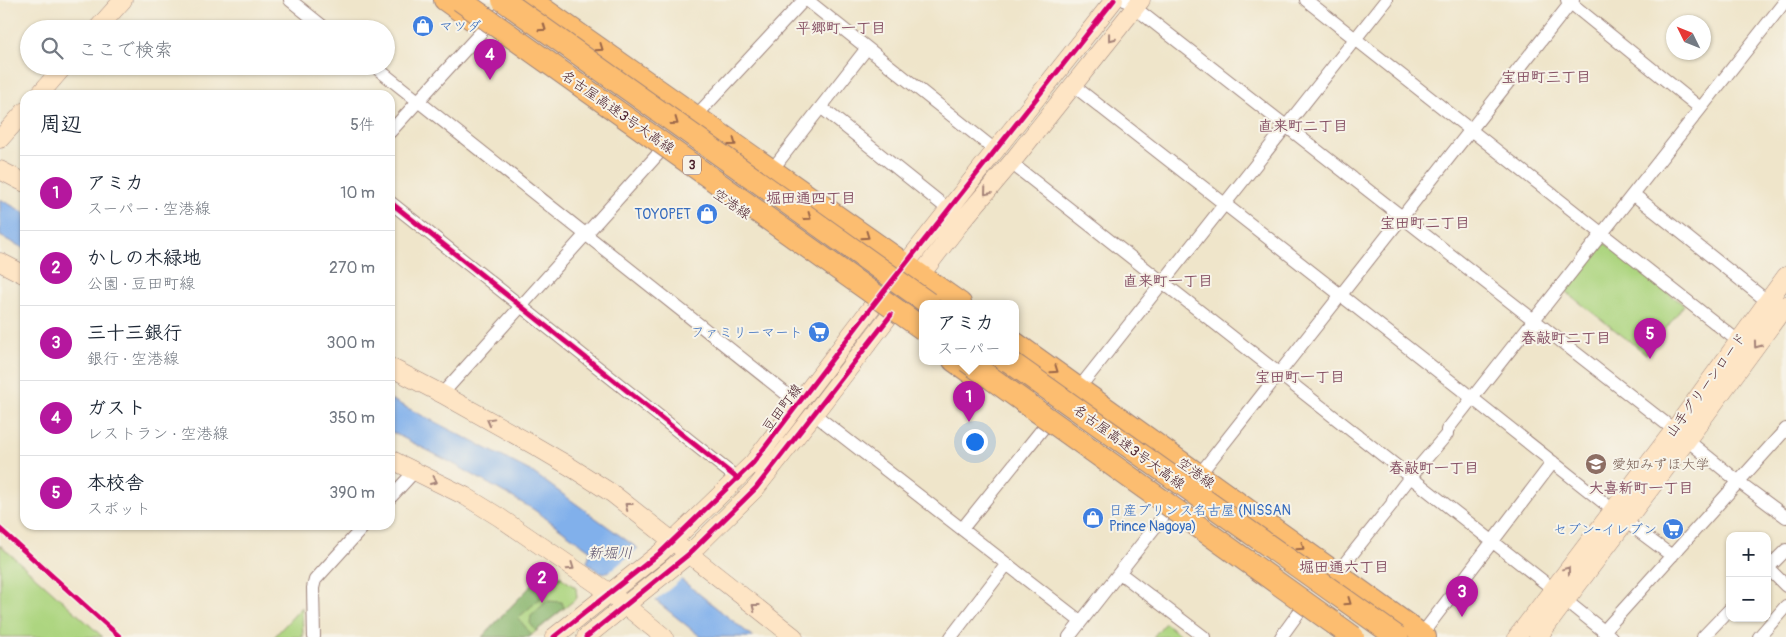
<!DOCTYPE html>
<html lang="ja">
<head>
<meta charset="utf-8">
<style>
  :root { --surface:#fff; --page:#f2f2f3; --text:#1f2937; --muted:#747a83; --line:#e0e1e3; --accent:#b5179e }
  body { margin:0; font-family:Pangolin,"Klee One",sans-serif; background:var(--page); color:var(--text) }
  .controls { position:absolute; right:15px; bottom:15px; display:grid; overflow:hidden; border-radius:10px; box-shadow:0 1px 4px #0004 }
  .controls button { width:45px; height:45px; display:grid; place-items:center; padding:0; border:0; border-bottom:1px solid var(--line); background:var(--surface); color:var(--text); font:25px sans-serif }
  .compass { position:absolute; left:1666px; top:15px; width:45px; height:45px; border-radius:50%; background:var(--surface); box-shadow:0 1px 4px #0004; rotate:313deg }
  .you { position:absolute; left:974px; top:441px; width:18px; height:18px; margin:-12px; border:4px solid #fff; border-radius:50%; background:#1a73e8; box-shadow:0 0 0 8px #1a73e833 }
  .badge { display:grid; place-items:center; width:32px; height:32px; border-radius:50%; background:var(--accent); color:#fff; font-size:16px; font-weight:700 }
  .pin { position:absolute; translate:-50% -41px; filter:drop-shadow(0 1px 2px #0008) }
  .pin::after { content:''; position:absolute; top:26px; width:18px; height:15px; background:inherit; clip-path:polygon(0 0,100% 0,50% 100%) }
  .popup { position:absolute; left:919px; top:300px; width:100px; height:65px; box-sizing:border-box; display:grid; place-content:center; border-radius:10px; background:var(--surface); filter:drop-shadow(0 1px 4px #0005); font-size:16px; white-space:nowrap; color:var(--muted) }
  .popup b { font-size:19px; color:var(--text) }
  .popup::after { content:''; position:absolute; left:50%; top:100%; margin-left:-10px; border:10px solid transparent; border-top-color:var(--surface) }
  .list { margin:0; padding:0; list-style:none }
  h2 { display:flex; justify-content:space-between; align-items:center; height:65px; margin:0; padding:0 20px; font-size:21px }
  h2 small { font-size:16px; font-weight:400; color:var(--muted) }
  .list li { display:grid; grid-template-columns:32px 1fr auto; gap:15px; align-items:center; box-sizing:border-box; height:75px; padding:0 20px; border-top:1px solid var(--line) }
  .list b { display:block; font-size:19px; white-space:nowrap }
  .list p { margin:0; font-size:16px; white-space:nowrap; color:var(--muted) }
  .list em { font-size:16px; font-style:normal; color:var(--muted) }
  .icon { flex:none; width:28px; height:28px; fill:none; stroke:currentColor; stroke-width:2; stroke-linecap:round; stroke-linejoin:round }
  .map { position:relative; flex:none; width:1786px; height:637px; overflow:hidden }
  .search { position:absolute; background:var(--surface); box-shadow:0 1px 4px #0004; left:20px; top:20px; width:375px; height:55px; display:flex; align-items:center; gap:12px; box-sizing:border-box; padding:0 18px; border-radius:28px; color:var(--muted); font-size:19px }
  .panel { position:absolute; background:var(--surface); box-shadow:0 1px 4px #0004; left:20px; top:90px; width:375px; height:440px; border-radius:15px }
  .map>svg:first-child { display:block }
  .green { fill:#add580; stroke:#7c7a56 }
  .forest { fill:#8ab66e; stroke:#6a6a4c }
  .water { fill:#81b0eb; stroke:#66688b }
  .pier { fill:#efe5ca }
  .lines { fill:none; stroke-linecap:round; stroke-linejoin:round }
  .street-casing { stroke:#9c827a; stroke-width:14 }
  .secondary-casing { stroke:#9c827a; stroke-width:19 }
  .primary-casing { stroke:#9c827a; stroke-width:22 }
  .highway-casing { stroke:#9c827a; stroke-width:24 }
  .street { stroke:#fff; stroke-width:12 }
  .secondary { stroke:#fee5c5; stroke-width:18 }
  .primary { stroke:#fcbd6f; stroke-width:20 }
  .highway { stroke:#fcbd6f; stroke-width:22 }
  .highway-bridge-casing { stroke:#9c827a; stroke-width:24; stroke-linecap:butt }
  .highway-bridge { stroke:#fcbd6f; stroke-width:22 }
  .cycleway-casing { stroke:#f7f3e8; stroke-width:8 }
  .cycleway { stroke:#d6006c; stroke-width:5 }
  .oneway { stroke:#9a664a }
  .oneway2 { stroke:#a48278 }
  .labels { text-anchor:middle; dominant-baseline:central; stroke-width:4; stroke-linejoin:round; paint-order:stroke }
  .shield { fill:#f7f3e8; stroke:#7e5f64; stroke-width:1 }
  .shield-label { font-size:12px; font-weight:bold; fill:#4a1f2b }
  .shop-label { font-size:14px; fill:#366cbe; stroke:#f7f3e8; text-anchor:end }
  .street-label { font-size:14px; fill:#4a1f2b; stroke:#f7f3e8 }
  .education-label { font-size:14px; fill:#785e54; stroke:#f7f3e8; text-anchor:start }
  .neighbourhood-label { font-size:15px; font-weight:bold; fill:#854f63; stroke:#f7f3e8 }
  .water-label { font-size:15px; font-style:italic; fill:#5d526e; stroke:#f7f3e8 }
</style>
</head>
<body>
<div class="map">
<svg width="1786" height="637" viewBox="0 0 1786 637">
  <rect width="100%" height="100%" fill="#f7f3e8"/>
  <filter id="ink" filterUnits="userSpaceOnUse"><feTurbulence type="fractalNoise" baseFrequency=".02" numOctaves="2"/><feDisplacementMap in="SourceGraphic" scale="10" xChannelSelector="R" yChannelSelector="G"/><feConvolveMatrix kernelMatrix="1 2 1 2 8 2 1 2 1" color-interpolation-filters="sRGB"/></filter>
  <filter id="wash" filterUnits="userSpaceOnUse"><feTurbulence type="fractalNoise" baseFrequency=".0096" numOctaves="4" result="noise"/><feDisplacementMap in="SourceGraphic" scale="20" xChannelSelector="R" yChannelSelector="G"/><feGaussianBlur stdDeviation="1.12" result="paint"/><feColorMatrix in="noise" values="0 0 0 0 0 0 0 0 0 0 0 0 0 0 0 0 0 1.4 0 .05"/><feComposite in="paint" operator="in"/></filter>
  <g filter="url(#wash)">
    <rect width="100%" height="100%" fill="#efe5ca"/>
    <path class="green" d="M 1605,243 L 1684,305 L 1646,354 L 1566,292 Z
      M 0,545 L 103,637 L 0,637 Z
      M 548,568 L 576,588 L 577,598 L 529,637 L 482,637 Z
      M 302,607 L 303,637 L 274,637 Z
      M 1165,623 L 1183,637 L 1153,637 Z"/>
    <path class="forest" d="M 548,568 L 562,577 L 543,592 L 544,595 L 518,618 L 532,635 L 529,637 L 482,637 Z
      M 547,601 L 562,602 L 564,608 L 536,631 L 530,623 L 531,616 Z"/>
    <path class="water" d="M 0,199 L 25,213 L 25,249 L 0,236 Z
      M 390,399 L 532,472 L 683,581 L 753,637 L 701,637 L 655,600 L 609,572 L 600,573 L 587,562 L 591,551 L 533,509 L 452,463 L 390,431 Z"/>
    <path class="pier" d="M 640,547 L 683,578 L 654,602 L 608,573 Z"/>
  </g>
  <g filter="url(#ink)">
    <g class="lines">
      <g class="street-casing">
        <path id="street" d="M 290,0 L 326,29
          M 807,0 L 995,150
          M 1125,0 L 1687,440 L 1739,482 L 1786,517
          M 1306,0 L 1738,341
          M 1567,0 L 1700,108
          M 374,66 L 799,404
          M 1074,86 L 1472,398 L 1613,510
          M 822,108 L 948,209
          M 696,116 L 804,0
          M 390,132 L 484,29 L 512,2
          M 1011,163 L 1553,589
          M 771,171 L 867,48
          M 1633,194 L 1767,301
          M 390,202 L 738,479
          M 1079,388 L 1386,0
          M 442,394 L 659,153
          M 814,414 L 1080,621
          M 390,498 L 414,472
          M 1625,521 L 1672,556
          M 962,529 L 1044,427
          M 1768,568 L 1786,586
          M 1767,569 L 1786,550
          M 1120,573 L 1204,637
          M 1337,573 L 1392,504 L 1394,498 L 1411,476 L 1447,434 L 1447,430 L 1786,0
          M 1565,600 L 1611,637
          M 1604,631 L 1786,429
          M 1422,634 L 1553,462
          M 314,637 L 313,588 L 315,580 L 365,525
          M 951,637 L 1007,564
          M 1069,637 L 1166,513 L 1199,475 L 1573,0
          M 1281,637 L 1302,608
          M 1703,637 L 1730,609
          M 1759,637 L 1786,606"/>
      </g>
      <g class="secondary-casing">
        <path id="secondary" d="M 97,29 L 123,0
          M 39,95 L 64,66
          M 0,139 L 25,111
          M 0,170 L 25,183
          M 0,262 L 25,275
          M 390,367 L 442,394 L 535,446 L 569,466 L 613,494 L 794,637
          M 390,459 L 465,496 L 499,517 L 610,593 L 664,637
          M 554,637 L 660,553 L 753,463 L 874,304 L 1114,0
          M 586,637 L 689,554 L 756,488 L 814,414 L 962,221 L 1011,163 L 1141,0
          M 1517,637 L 1674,430 L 1786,276
          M 1538,637 L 1687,440 L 1786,305"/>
      </g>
      <g class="primary-casing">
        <path id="primary" d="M 444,0 L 472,20
          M 532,0 L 961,303
          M 1015,342 L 1426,637
          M 953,361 L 978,379"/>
      </g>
      <g class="highway-casing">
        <path id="highway" d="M 991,361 L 1025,386"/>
      </g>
      <use href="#street" class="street"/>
      <use href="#secondary" class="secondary"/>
      <use href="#primary" class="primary"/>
      <use href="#highway" class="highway"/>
      <g class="highway-bridge-casing">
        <path id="highway-bridge" d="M 460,0 L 923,329
          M 503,0 L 928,303
          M 967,361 L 1353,637
          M 1009,361 L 1397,637"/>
      </g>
      <use href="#highway-bridge" class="highway-bridge"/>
      <g class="cycleway-casing">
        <path id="cycleway" d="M 390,202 L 738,479
          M 0,529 L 120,637
          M 554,637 L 660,553 L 753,463 L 874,304 L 1114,0
          M 586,637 L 689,554 L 756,488 L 891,315"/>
      </g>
      <use href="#cycleway" class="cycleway"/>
    </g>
    <defs><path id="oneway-chevron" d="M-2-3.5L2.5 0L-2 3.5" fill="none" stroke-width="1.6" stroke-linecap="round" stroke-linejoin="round" transform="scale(1.25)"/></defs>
    <g class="oneway">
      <use href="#oneway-chevron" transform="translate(543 28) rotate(35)"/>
      <use href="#oneway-chevron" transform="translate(600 48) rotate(35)"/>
      <use href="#oneway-chevron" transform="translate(675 122) rotate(36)"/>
      <use href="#oneway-chevron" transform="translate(733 143) rotate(36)"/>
      <use href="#oneway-chevron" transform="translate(808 217) rotate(36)"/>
      <use href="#oneway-chevron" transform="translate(866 236) rotate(35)"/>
      <use href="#oneway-chevron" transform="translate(1055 370) rotate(35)"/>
      <use href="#oneway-chevron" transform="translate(1301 547) rotate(35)"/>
      <use href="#oneway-chevron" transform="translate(1348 602) rotate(35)"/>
    </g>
    <g class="oneway2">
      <use href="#oneway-chevron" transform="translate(1111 38) rotate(128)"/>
      <use href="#oneway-chevron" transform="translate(987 192) rotate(130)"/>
      <use href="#oneway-chevron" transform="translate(1757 345) rotate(126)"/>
      <use href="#oneway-chevron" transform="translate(490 421) rotate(-151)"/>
      <use href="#oneway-chevron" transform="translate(434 481) rotate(25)"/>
      <use href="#oneway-chevron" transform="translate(628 506) rotate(-142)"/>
      <use href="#oneway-chevron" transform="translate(571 567) rotate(35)"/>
      <use href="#oneway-chevron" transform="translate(1567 570) rotate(-53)"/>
      <use href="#oneway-chevron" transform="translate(755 607) rotate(-142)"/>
    </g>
  </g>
  <defs>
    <g id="shop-disc" transform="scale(1.125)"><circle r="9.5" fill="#3f7fe0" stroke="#f7f3e8"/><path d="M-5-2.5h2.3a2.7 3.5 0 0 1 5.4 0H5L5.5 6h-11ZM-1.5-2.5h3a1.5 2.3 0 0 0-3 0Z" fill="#fff"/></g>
    <g id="supermarket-disc" transform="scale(1.125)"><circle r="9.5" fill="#3f7fe0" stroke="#f7f3e8"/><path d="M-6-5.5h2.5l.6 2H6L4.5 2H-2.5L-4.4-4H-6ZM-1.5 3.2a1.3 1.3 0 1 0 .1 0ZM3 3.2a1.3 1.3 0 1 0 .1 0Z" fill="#fff"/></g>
    <g id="university-disc" transform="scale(1.125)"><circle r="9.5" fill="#8d6e63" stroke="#f7f3e8"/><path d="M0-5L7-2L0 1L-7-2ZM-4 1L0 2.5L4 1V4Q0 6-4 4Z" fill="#fff"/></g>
  </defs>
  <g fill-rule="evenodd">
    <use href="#shop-disc" x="423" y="26"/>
    <use href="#shop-disc" x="707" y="214"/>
    <use href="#supermarket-disc" x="819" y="332"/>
    <use href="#university-disc" x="1596" y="464"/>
    <use href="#shop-disc" x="1093" y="518"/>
    <use href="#supermarket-disc" x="1673" y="529"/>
  </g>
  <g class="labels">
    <rect class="shield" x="683" y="155.5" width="18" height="19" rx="4"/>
    <g class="shield-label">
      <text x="692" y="165">3</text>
    </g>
    <g class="shop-label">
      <text x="439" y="26" text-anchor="start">マツダ</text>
      <text x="691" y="214">TOYOPET</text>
      <text x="803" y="332">ファミリーマート</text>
      <text x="1109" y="510" text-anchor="start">日産プリンス名古屋 (NISSAN<tspan x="1109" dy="16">Prince Nagoya)</tspan></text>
      <text x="1657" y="529">セブン-イレブン</text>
    </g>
    <g class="street-label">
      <text transform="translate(618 112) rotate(35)">名古屋高速3号大高線</text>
      <text transform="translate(732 204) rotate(35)">空港線</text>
      <text transform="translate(1706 385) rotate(-54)">山手グリーンロード</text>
      <text transform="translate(782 408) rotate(-53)">豆田町線</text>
      <text transform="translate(1129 447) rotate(36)">名古屋高速3号大高線</text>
      <text transform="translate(1196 473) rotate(36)">空港線</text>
    </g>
    <g class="education-label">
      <text x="1612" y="464">愛知みずほ大学</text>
    </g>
    <g class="neighbourhood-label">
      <text x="841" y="28">平郷町一丁目</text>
      <text x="1546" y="77">宝田町三丁目</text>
      <text x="1303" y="126">直来町二丁目</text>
      <text x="811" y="198">堀田通四丁目</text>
      <text x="1425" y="223">宝田町二丁目</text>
      <text x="1168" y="281">直来町一丁目</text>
      <text x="1566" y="338">春敲町二丁目</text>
      <text x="1300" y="377">宝田町一丁目</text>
      <text x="1434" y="468">春敲町一丁目</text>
      <text x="1641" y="488">大喜新町一丁目</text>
      <text x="1344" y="567">堀田通六丁目</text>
    </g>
    <g class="water-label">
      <text x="610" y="553">新堀川</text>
    </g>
  </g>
</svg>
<div class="controls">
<button>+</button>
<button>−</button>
</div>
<svg class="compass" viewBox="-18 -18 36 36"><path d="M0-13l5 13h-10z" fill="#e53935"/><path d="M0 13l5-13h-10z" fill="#747a83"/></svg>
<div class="you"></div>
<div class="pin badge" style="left:969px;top:422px">1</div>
<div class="popup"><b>アミカ</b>スーパー</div>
<div class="pin badge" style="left:542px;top:603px">2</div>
<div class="pin badge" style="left:1462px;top:617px">3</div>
<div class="pin badge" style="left:490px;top:80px">4</div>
<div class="pin badge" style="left:1650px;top:359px">5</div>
<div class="search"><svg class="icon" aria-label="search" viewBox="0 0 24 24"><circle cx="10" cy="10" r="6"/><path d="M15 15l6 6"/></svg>ここで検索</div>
<section class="panel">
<h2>周辺<small>5件</small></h2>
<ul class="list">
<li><span class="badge">1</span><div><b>アミカ</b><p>スーパー · 空港線</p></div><em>10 m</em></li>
<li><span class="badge">2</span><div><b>かしの木緑地</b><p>公園 · 豆田町線</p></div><em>270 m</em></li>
<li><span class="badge">3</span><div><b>三十三銀行</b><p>銀行 · 空港線</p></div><em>300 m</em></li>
<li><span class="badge">4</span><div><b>ガスト</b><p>レストラン · 空港線</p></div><em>350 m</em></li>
<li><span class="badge">5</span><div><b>本校舎</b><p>スポット</p></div><em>390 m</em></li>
</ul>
</section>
</div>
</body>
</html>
